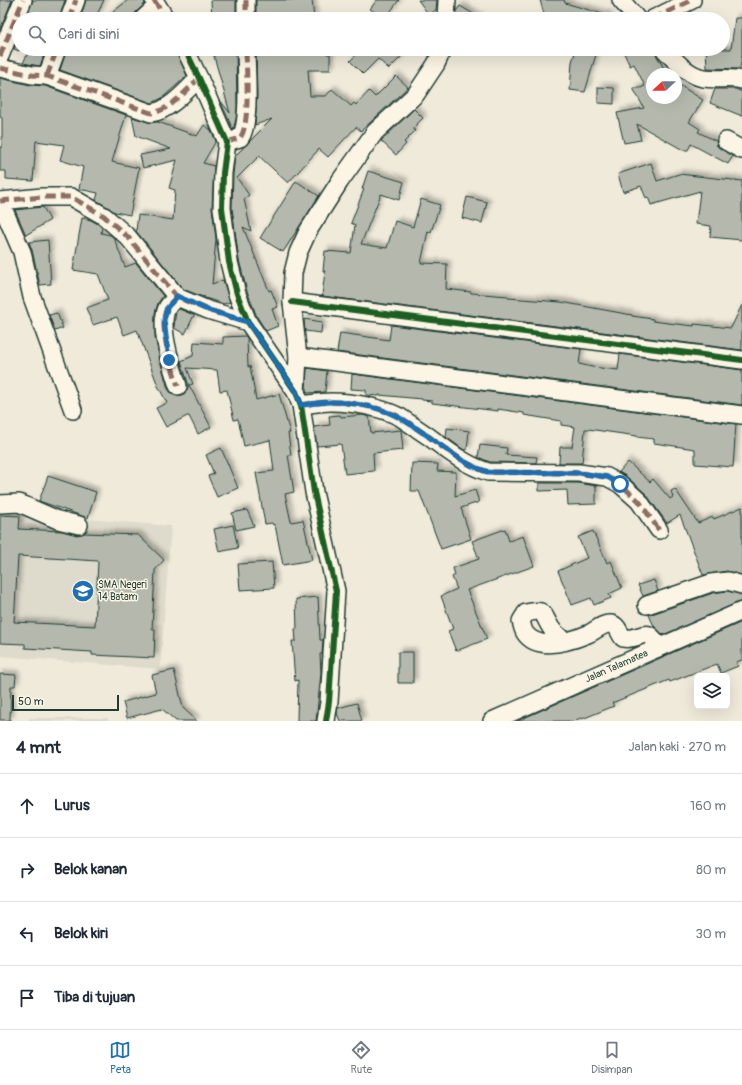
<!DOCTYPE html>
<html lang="id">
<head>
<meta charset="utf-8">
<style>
  :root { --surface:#fff; --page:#f6f6f7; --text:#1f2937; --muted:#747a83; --line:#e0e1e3; --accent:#1f6fb2 }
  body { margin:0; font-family:Pangolin,sans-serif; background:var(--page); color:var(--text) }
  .controls { position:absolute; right:12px; bottom:12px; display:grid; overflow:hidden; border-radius:6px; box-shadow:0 4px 16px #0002 }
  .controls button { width:36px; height:36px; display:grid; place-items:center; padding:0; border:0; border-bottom:1px solid var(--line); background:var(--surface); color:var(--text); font:20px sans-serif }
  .compass { position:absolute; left:646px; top:68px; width:36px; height:36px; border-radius:50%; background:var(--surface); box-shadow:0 4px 16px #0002; rotate:248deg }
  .scale { position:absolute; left:12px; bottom:10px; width:107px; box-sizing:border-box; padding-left:4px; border:2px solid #1f3d34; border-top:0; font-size:11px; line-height:14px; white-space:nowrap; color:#1f3d34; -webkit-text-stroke:3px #fcf5e5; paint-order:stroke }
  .stop { position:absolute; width:12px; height:12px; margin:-9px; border:3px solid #1f6fb2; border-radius:50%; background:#fff }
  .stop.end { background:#1f6fb2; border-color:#fff; box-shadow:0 1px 4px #0008 }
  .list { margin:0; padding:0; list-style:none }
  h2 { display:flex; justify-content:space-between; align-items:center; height:52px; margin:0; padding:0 16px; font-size:17px }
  h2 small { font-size:13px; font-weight:400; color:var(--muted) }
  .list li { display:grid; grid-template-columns:26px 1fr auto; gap:12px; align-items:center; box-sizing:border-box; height:64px; padding:0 16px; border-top:1px solid var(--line) }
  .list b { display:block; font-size:15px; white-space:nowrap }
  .list em { font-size:13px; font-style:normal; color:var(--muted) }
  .icon { flex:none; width:22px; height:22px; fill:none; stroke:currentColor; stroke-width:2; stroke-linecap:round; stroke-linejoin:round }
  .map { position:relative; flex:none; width:742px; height:721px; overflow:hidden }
  .search { position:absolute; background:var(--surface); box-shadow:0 4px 16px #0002; left:12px; right:12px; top:12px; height:44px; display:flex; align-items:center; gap:10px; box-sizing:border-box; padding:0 14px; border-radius:22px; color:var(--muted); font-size:15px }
  .sheet { height:308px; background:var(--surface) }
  nav { display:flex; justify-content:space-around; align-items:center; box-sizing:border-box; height:56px; border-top:1px solid var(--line); background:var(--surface); font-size:11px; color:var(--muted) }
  nav a { display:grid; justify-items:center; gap:2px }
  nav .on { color:var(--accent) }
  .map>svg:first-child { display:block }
  .built { fill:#dedbcc }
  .building { fill:#b5b9ad; stroke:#1f3d34; fill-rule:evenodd; filter:url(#shadow) }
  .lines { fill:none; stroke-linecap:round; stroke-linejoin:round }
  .minor-casing { stroke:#1f3d34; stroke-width:20 }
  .minor { stroke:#fcf5e5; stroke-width:17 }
  .quiet { stroke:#8d6e63; stroke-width:5; stroke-dasharray:10 5; stroke-linecap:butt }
  .cycleway-casing { stroke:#fcf5e5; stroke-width:8 }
  .cycleway { stroke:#1b5e20; stroke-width:6 }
  .route { stroke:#1f6fb2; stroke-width:5 }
  .labels { text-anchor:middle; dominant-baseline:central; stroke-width:3; stroke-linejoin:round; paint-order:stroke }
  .poi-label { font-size:10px; fill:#1f3d34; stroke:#fcf5e5; text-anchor:start }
  .street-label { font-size:10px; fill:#1f3d34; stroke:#fcf5e5 }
</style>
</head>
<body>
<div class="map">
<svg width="742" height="721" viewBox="0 0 742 721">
  <defs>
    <filter id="shadow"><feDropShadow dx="3.5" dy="-3.5" stdDeviation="2" flood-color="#0004"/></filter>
  </defs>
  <rect width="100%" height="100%" fill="#efeada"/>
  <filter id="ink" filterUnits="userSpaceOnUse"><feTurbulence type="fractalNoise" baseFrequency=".025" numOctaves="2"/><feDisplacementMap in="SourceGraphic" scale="8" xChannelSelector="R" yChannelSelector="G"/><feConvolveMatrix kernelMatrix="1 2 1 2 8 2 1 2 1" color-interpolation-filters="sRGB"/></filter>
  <g filter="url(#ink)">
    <path class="built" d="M 0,512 L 171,526 L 160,669 L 0,656 Z
      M 29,718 L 108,718 L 108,721 L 29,721 Z"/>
    <path class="building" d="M 0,0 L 12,0 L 0,30 Z
      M 33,0 L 65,0 L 59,19 L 26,19 Z
      M 86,0 L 104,0 L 95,19 L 80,19 Z
      M 128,0 L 144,0 L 145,4 L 136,12 L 133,19 L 104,19 Z
      M 211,0 L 236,0 L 236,19 L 212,19 Z
      M 256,0 L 312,0 L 314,19 L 256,19 Z
      M 377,0 L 399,0 L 385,19 L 370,9 Z
      M 418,0 L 437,0 L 436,10 L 429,15 Z
      M 540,0 L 564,0 L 565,3 L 610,16 L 609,19 L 569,19 L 571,12 L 545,18 Z
      M 460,6 L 482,19 L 456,19 L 456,11 Z
      M 735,18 L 742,18 L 742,55 L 740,69 L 707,68 L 706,49 L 731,49 Z
      M 19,36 L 19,51 L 14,49 Z
      M 30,49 L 46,49 L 40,66 L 23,63 Z
      M 67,49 L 175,49 L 187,76 L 162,98 L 152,103 L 60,70 Z
      M 196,49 L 208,49 L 209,52 L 199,55 Z
      M 212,49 L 236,49 L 237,108 L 236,119 L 233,130 L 220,100 L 230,113 Z
      M 256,49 L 327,49 L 327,54 L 330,54 L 330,70 L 308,70 L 310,96 L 326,96 L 332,89 L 351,106 L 354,103 L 356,105 L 369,91 L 375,97 L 396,76 L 408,87 L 361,131 L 356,127 L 328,157 L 319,149 L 288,183 L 259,156 L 237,178 L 249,195 L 244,199 L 251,231 L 243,227 L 269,291 L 271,290 L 278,307 L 272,309 L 278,326 L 266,331 L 257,317 L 247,291 L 239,260 L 232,208 L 233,174 L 235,156 L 272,119 L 255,125 L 257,96 Z
      M 362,49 L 409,49 L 389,69 L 378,59 L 363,74 L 350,61 Z
      M 576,49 L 589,49 L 597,51 L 585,92 L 570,90 L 572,62 Z
      M 622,49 L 653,49 L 667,74 L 652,74 L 652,98 L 676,98 L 676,83 L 703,100 L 689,122 L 700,129 L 698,132 L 716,141 L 717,146 L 721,149 L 733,156 L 728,164 L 691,144 L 688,150 L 683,150 L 637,124 L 641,140 L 624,143 L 617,113 L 644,108 L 633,88 L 640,88 L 645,86 L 634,64 L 630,66 Z
      M 0,78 L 30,85 L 45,86 L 126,115 L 112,162 L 139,168 L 130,215 L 115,212 L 96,200 L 98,193 L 79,189 L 83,167 L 60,160 L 64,145 L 36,141 L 33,181 L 6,179 L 6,171 L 0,171 L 0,147 L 2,148 L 2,118 L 0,117 Z
      M 598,87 L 614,88 L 614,104 L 598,103 Z
      M 715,89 L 736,89 L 742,92 L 742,116 L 710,103 Z
      M 414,109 L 423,118 L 413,128 L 415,131 L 404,142 L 406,144 L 396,155 L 381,141 Z
      M 132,117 L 148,122 L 158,122 L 197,136 L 204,125 L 211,130 L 216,141 L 203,163 L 214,166 L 212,208 L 216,239 L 212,284 L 223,280 L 230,302 L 224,304 L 205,298 L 204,296 L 203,297 L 183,289 L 146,243 L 146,242 L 145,242 L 136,231 L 138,215 L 173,220 L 175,190 L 169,188 L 177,160 L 143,168 L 140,155 L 171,149 L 136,136 Z
      M 651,163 L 657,181 L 679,174 L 742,181 L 742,240 L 710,237 L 711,226 L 696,224 L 700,191 L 651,205 L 648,197 L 646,198 L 641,186 L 623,192 L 618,174 Z
      M 368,171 L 404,182 L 399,200 L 381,194 L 361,244 L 387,248 L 395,221 L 413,227 L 421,199 L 440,205 L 431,232 L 428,231 L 421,263 L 447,264 L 446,289 L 471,292 L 471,293 L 508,296 L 508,298 L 561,302 L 632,315 L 632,316 L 653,319 L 653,321 L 668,323 L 694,326 L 694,324 L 731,328 L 742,305 L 742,350 L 322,296 L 325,271 L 323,271 L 325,251 L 351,253 L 355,225 L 351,223 L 364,189 L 362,189 Z
      M 296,181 L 319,196 L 283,252 L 260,238 Z
      M 467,197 L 487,202 L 482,223 L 462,218 Z
      M 43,207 L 50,220 L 26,235 L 15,210 Z
      M 82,218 L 91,220 L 98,224 L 102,227 L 101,233 L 110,235 L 114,238 L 125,267 L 136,263 L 163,296 L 158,303 L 155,313 L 155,337 L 163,371 L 168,389 L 172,394 L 176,396 L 181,396 L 185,393 L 188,388 L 188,383 L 181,361 L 193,356 L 194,342 L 223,344 L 223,337 L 246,336 L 247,338 L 248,367 L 250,366 L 256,400 L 279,394 L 290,433 L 288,433 L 291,455 L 288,455 L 294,492 L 285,494 L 291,522 L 303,520 L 312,560 L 283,565 L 275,525 L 273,525 L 272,523 L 265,524 L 256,473 L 274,471 L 270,440 L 244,446 L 238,419 L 234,420 L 227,390 L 220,391 L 217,370 L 187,368 L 193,384 L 189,385 L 211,427 L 198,434 L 189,416 L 187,416 L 166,427 L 156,408 L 167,403 L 158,386 L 137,330 L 124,335 L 117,317 L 93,325 L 86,308 L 108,300 L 98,274 L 73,270 Z
      M 48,240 L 51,284 L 40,285 L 32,250 L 29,242 Z
      M 179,309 L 194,315 L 185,334 L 174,328 L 175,318 L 176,312 Z
      M 57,313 L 63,328 L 55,331 L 49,315 Z
      M 304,319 L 322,322 L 321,333 L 305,331 Z
      M 391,325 L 581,349 L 579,364 L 592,367 L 618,370 L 620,354 L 742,370 L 742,405 L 337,352 L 340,333 L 389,340 Z
      M 307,368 L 327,371 L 325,392 L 307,393 L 306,390 Z
      M 352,374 L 736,424 L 733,467 L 695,464 L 695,449 L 654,443 L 654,439 L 637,437 L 637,436 L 588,429 L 585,429 L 582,463 L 559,463 L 560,447 L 572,447 L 575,427 L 561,425 L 561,421 L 524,415 L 524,413 L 498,409 L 498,411 L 432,403 L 432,401 L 422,400 L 422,399 L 379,395 L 379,396 L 366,395 L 366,390 L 351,389 Z
      M 340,415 L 341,417 L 363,415 L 369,417 L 371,433 L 401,430 L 403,450 L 373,453 L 374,471 L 345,474 L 341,444 L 317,446 L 314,427 L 330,425 L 329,416 Z
      M 447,428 L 469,431 L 467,450 L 464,450 L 446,437 Z
      M 480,445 L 507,448 L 506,455 L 537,457 L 536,463 L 490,462 L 478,457 Z
      M 221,448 L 238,488 L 217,497 L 208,476 L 214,474 L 206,455 Z
      M 628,462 L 650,482 L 653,479 L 670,499 L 673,497 L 671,491 L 675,489 L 698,523 L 713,517 L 714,519 L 742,507 L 742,575 L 727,571 L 703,575 L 680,515 L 667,523 L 646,494 L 627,477 L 619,472 Z
      M 412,463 L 438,464 L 437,471 L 456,472 L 455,496 L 475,490 L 479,502 L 461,508 L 471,539 L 441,549 L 419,491 L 411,491 Z
      M 48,476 L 96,492 L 88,518 L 39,501 Z
      M 539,483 L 578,483 L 596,486 L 596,504 L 568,505 L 567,490 L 539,491 Z
      M 247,510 L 254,526 L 236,530 L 232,513 Z
      M 0,515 L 20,516 L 19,529 L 62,531 L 77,535 L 84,533 L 138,535 L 164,560 L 155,570 L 152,629 L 155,629 L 154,658 L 92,655 L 92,652 L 25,648 L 25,644 L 0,643 ZM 18,556 L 98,561 L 95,626 L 14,622 Z
      M 233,525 L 238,548 L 219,552 L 214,529 Z
      M 505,529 L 509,541 L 523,536 L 534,566 L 467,590 L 487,639 L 456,651 L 448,631 L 453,629 L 441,596 L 457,589 L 452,577 L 455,575 L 453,568 L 479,559 L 472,541 Z
      M 593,531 L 607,563 L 611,561 L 622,588 L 609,594 L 611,598 L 594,605 L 591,598 L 572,605 L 558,571 L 587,558 L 578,537 Z
      M 272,562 L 274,588 L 240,590 L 238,564 Z
      M 654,580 L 658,591 L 643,596 L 638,585 Z
      M 727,591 L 742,595 L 742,601 L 663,635 L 654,626 L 649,615 L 713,593 Z
      M 318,597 L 320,640 L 323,640 L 322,654 L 320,654 L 321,673 L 316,721 L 297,721 L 298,680 L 295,681 L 292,641 L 296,641 L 295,629 L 297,629 L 296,599 Z
      M 742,622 L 742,660 L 736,662 L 738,666 L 721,673 L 717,664 L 670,682 L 669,680 L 612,703 L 614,706 L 582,719 L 581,718 L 573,721 L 517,721 Z
      M 398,652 L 413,652 L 413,683 L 398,683 Z
      M 174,670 L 183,708 L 197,721 L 176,721 L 162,709 L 127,718 L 123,702 L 156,693 L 152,675 Z
      M 0,674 L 16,675 L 15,686 L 11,686 L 10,720 L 0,720 Z
      M 357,703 L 362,721 L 340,721 L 337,713 L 338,708 Z"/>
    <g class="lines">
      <g class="minor-casing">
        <g id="minor">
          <path d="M 154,0 L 166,19"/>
          <path d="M 246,0 L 246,19"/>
          <path d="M 621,0 L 637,19"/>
          <path d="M 69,19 L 76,0"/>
          <path d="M 143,19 L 157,6"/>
          <path d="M 446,19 L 447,0"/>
          <path d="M 653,19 L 692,0"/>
          <path d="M 185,49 L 199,78 L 227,142 L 223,173 L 222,208 L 229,262 L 237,294 L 248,322 L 296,392 L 301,405 L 314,492 L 336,591 L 329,702 L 326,721"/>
          <path d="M 664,49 C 675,60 688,76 704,78 C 717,80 730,77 742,80"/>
          <path d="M 0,56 L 23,0"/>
          <path d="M 0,68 L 32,75 L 47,76 L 151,113 C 168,112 188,89 199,78"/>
          <path d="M 47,76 L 57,49"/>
          <path d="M 726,141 L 742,150"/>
          <path d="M 227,142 L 240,138 C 251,124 246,68 246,49"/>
          <path d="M 0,201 L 42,197 L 71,197 L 104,216 L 128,237 L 177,297 L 208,310 L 248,322"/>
          <path d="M 0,201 L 22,252 L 32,297 L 73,410"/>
          <path d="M 177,297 C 174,300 169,304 167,308 C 158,327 172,367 178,386"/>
          <path d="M 292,302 L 742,360"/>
          <path d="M 298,357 L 742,415"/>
          <path d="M 296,392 L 298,357 L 292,302 L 293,273 L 298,253 L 308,231 L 340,181 L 375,132 L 416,94 L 436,64 L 443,49"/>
          <path d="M 301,405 C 311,404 321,402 331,402 C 353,402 380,407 400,417 C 409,423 419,430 428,436 C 447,450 465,465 488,472 L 579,473 L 607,477 L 620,484 L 639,501 L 659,530"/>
          <path d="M 0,504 L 19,503 L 58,520 L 79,525"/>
          <path d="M 647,605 L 711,583 L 728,581 L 742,585"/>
          <path d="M 565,641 C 560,637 555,634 551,628 C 542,614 546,608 526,613 L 521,621 C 522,625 523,630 525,633 C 538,652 571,641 588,634 C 595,631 603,623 611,624 C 618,625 619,633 623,638 C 639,642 649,622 658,648"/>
          <path id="s1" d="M 492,721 L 742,611"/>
        </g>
      </g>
      <use href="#minor" class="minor"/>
      <path class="quiet" d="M 154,0 L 166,19
        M 246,0 L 246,19
        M 69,19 L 76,0
        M 653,19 L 692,0
        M 0,56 L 23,0
        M 0,68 L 32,75 L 47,76 L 151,113 C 168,112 188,89 199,78
        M 47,76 L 57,49
        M 227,142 L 240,138 C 251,124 246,68 246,49
        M 0,201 L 42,197 L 71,197 L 104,216 L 128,237 L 177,297 L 208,310 L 248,322
        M 177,297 C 174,300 169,304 167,308 C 158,327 172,367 178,386
        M 301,405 C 311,404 321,402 331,402 C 353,402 380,407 400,417 C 409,423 419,430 428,436 C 447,450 465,465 488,472 L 579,473 L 607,477 L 620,484 L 639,501 L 659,530"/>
      <g class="cycleway-casing">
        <path id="cycleway" d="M 185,49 L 199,78 L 227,142 L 223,173 L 222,208 L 229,262 L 237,294 L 248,322 L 296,392 L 301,405 L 314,492 L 336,591 L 329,702 L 326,721
          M 292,302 L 742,360"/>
      </g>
      <use href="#cycleway" class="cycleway"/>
    </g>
  </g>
  <g class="lines" filter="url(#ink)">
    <path class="route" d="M 169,360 L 164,320 L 167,308 L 177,296 L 208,310 L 248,322 L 296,392 L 301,405 C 311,404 321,402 331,402 C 353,402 380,407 400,418 C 409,423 419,430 428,436 C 447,450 465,465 488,472 L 579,473 L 607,477 L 620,484"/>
  </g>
  <defs>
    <g id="school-disc" transform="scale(1.15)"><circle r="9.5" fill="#1f6fb2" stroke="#fcf5e5"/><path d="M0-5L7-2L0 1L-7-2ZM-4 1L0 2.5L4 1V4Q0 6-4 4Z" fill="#fff"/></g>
  </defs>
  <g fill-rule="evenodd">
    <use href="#school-disc" x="83" y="591"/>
  </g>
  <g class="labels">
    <g class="poi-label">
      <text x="98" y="585">SMA Negeri<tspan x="98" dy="12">14 Batam</tspan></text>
    </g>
    <g class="street-label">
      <text stroke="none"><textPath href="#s1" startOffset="136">Jalan Talamatea</textPath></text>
    </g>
  </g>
</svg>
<div class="controls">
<button><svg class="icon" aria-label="layers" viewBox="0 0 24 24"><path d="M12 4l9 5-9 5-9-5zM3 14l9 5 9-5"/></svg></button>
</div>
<svg class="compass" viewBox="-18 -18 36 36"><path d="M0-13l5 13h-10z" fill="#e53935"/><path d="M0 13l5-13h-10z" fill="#747a83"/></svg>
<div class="scale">50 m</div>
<div class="stop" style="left:620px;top:484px"></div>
<div class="stop end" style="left:169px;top:360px"></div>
<div class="search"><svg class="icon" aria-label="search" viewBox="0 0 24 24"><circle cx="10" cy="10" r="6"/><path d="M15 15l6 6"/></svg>Cari di sini</div>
</div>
<section class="sheet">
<h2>4 mnt<small>Jalan kaki · 270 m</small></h2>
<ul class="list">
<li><svg class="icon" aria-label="ahead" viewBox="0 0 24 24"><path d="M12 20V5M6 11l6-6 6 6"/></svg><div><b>Lurus</b></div><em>160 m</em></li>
<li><svg class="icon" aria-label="right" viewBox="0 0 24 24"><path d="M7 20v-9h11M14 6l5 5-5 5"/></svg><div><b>Belok kanan</b></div><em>80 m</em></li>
<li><svg class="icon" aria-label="left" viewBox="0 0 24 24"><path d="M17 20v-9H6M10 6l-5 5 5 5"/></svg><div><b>Belok kiri</b></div><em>30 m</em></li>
<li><svg class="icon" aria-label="arrive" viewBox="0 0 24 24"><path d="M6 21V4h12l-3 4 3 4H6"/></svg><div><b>Tiba di tujuan</b></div></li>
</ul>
</section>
<nav>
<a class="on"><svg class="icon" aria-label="map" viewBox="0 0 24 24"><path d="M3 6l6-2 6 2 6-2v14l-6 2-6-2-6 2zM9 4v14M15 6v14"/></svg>Peta</a>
<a><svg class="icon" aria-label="directions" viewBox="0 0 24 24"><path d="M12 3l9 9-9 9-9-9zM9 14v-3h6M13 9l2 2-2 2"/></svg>Rute</a>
<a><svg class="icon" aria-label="saved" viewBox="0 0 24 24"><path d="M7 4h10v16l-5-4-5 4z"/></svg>Disimpan</a>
</nav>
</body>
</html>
